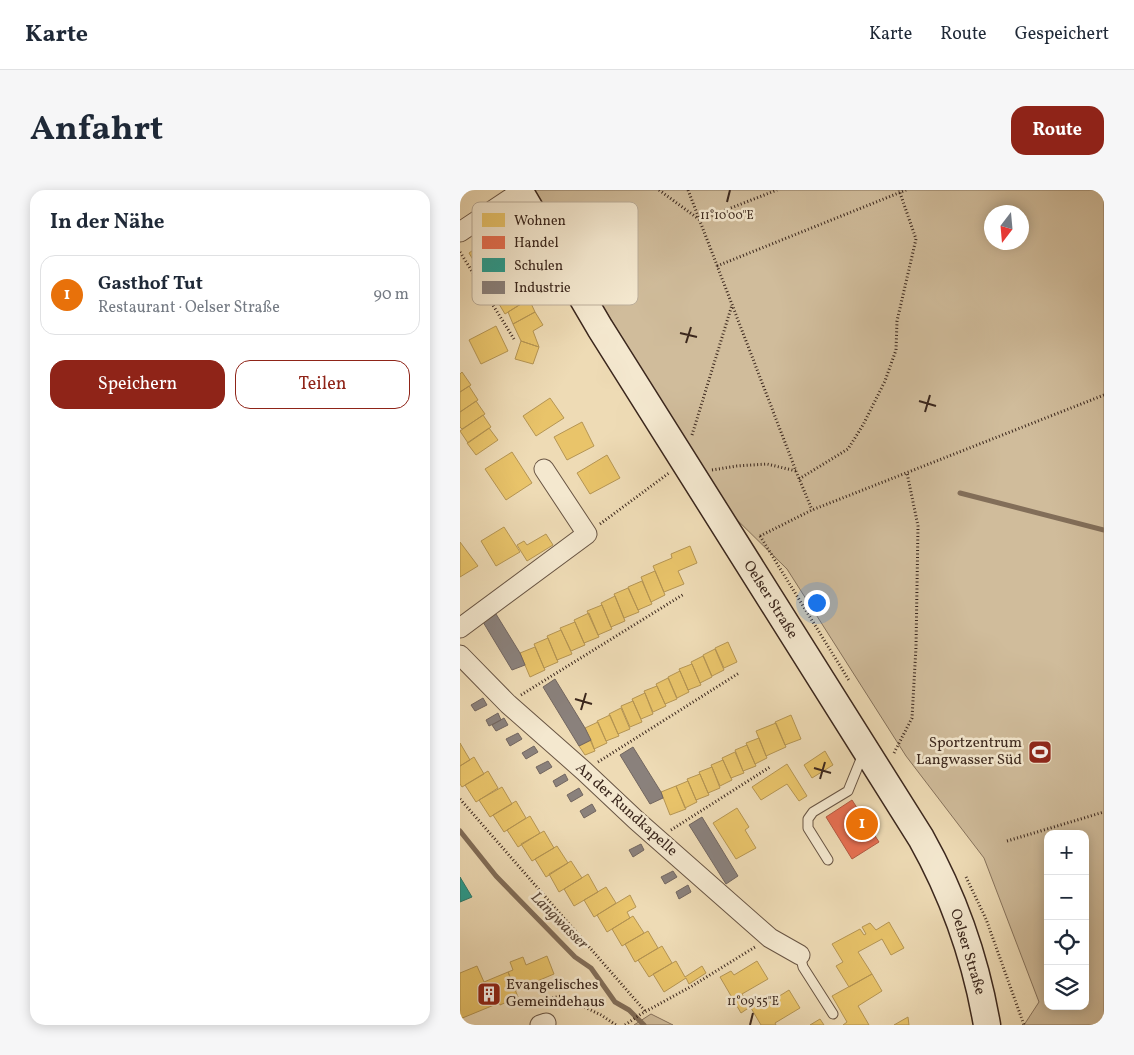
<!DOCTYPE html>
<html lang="de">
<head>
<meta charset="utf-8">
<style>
  :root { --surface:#fff; --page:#f6f6f7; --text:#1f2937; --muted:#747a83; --line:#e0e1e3; --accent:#8f2418 }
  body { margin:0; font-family:Vollkorn,serif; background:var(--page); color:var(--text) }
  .controls { position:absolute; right:15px; bottom:15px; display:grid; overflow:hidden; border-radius:10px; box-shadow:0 2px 12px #0003 }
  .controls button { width:45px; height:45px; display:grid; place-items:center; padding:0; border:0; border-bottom:1px solid var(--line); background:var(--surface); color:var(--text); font:25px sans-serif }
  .compass { position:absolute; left:524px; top:15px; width:45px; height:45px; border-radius:50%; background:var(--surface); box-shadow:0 2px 12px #0003; rotate:196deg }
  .you { position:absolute; left:356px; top:412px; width:18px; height:18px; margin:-12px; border:4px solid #fff; border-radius:50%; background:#1a73e8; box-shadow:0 0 0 8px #1a73e833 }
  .badge { display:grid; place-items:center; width:32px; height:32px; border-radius:50%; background:var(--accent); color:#fff; font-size:16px; font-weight:700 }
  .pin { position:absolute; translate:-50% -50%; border:2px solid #fff; box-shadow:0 1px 5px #0006 }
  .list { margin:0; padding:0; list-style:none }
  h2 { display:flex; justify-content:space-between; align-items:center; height:65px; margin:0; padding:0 20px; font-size:21px }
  h2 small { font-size:16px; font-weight:400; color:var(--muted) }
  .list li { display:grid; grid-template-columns:32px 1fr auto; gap:15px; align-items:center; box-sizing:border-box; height:80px; margin:0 10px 10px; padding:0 10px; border:1px solid var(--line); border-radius:15px }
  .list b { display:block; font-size:19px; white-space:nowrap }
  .list p { margin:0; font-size:16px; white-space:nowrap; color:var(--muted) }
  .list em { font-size:16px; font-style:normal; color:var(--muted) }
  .actions { display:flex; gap:10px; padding:15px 20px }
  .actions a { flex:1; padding:11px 0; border:1px solid var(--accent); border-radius:15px; text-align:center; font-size:18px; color:var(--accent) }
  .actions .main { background:var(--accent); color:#fff }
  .icon { flex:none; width:28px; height:28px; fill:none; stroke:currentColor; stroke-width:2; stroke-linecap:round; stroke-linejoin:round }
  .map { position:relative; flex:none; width:644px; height:835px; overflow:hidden; border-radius:15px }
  header { display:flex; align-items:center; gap:30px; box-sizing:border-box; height:70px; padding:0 25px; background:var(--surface); border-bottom:1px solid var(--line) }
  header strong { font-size:24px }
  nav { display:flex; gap:28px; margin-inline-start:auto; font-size:18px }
  .intro { display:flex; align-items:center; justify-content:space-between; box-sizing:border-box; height:120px; padding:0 30px }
  h1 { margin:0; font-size:35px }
  .button { padding:12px 22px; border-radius:15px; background:var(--accent); color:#fff; font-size:18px; font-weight:700 }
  main { display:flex; gap:30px; padding:0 30px }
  aside { flex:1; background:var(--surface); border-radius:15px; box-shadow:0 2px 12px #0003 }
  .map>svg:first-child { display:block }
  .green { fill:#d0bc9b; stroke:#86725c; fill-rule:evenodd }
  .homes { fill:#e9c46a; stroke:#b59553 }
  .shops { fill:#e76f51; stroke:#b35941 }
  .schools { fill:#2a9d8f; stroke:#2f7a6d }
  .industry { fill:#8a817c; stroke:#726660 }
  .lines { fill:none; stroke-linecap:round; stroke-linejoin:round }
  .stream { stroke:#826e59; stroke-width:5 }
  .lane-casing { stroke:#685443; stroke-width:11 }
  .street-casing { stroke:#685443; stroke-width:21 }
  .secondary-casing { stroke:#3b271d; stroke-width:29 }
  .path { stroke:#3b271d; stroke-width:3; stroke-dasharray:1 2.5; stroke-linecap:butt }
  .lane { stroke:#f4e8cf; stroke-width:9 }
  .street { stroke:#f4e8cf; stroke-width:19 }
  .secondary { stroke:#f4e8cf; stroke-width:26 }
  .ticks { fill:none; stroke:#3b271d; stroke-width:2 }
  .labels { text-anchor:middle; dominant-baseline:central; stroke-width:5; stroke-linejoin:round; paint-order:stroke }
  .street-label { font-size:15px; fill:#3b271d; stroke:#f4e8cf }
  .poi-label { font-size:15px; fill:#3b271d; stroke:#f4e8cf; text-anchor:end }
  .water-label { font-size:16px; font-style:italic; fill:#5e4b3b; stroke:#f4e8cf }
  .key { fill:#f4e8cf; stroke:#bcae9a; stroke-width:1 }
  .key-label { font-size:14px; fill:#3b271d }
  .ticks-label { font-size:12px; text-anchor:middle; fill:#3b271d; stroke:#f4e8cf; stroke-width:5; stroke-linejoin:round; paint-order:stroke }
</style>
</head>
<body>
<header>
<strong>Karte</strong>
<nav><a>Karte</a><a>Route</a><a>Gespeichert</a></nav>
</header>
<div class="intro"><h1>Anfahrt</h1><a class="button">Route</a></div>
<main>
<aside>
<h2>In der Nähe<small></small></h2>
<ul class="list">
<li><span class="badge" style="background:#e8710a">1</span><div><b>Gasthof Tut</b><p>Restaurant · Oelser Straße</p></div><em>90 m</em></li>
</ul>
<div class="actions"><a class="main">Speichern</a><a>Teilen</a></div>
</aside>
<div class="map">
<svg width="644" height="835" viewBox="0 0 644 835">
  <rect width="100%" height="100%" fill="#eedbb5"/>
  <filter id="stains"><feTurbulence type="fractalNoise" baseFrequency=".004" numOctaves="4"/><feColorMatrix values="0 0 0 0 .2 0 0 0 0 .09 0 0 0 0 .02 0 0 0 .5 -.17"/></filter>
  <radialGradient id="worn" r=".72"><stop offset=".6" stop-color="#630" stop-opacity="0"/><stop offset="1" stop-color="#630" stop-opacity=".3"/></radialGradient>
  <path class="green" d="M 72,0 L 644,0 L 644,835 L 564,835 L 579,812 L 524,668 L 446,566 L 327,379 L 267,320 ZM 532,22 L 562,22 L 562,52 L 532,52 ZM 588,644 L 625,644 L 625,816 L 588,816 Z
    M 191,824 L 213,835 L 174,835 Z"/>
  <path class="homes" d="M 23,53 L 30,64 L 15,73 L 9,63 Z
    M 61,95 L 69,109 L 45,124 L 36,109 Z
    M 69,109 L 75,122 L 53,134 L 48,122 Z
    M 75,122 L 83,135 L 73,141 L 79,157 L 61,151 L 53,134 Z
    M 36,136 L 48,161 L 21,174 L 9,150 Z
    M 61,151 L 79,157 L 73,174 L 55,169 Z
    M 2,182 L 11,195 L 0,202 L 0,184 Z
    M 9,196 L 18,210 L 0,222 L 0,202 Z
    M 90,208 L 104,228 L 76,246 L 63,226 Z
    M 16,211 L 25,224 L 2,239 L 0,237 L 0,222 Z
    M 23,225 L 31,237 L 8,253 L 0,241 Z
    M 122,232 L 134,256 L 107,270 L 94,247 Z
    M 29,238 L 38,250 L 16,265 L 7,253 Z
    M 52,262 L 72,293 L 46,310 L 25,279 Z
    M 147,265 L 160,288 L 130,304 L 117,283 Z
    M 44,337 L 60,362 L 36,376 L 21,351 Z
    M 86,344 L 93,355 L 67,371 L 57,355 L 64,351 L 67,355 Z
    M 0,352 L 18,376 L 0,387 Z
    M 230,356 L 237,373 L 218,381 L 224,394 L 204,402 L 193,376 L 212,368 L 211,364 Z
    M 195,381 L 205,405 L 191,412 L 181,387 Z
    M 182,391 L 192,414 L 178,420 L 168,397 Z
    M 168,398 L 179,422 L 164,428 L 154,404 Z
    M 155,406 L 165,431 L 151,437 L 141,413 Z
    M 142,415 L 152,439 L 138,445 L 127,421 Z
    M 129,423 L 139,447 L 124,453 L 114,430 Z
    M 115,432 L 125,455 L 111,461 L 100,438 Z
    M 101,440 L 112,464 L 97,470 L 87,446 Z
    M 88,448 L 98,472 L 84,478 L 74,454 Z
    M 268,452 L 277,472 L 264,478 L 255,458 Z
    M 75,457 L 85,480 L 70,487 L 60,463 Z
    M 255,459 L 264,480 L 252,486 L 243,465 Z
    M 243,466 L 252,487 L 240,493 L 231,472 Z
    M 232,474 L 241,495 L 228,500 L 219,479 Z
    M 220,481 L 229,502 L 217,508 L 208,487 Z
    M 208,488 L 217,509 L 205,514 L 196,494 Z
    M 197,496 L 206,516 L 193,522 L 184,501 Z
    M 185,503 L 193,524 L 181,529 L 172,509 Z
    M 173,511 L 182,532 L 170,537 L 161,516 Z
    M 161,518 L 170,539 L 158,544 L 149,524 Z
    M 150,525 L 159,546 L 146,551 L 137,531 Z
    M 331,525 L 341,549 L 325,555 L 315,532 Z
    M 138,532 L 147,553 L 134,559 L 125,538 Z
    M 316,533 L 326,557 L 306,566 L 296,541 Z
    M 299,548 L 307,568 L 295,574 L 286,553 Z
    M 131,550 L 135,561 L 125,565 L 119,556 Z
    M 0,553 L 10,570 L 0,576 Z
    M 287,555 L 296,576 L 283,581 L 275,560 Z
    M 365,561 L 373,575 L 352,588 L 344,575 Z
    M 275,562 L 284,583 L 271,588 L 262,568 Z
    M 14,567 L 24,584 L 2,597 L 0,594 L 0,576 Z
    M 263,570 L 272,590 L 260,596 L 251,575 Z
    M 327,574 L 347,606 L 339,611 L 327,594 L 301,610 L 292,597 Z
    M 252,577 L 260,598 L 248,603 L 239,582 Z
    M 28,581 L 38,598 L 16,612 L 5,595 Z
    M 240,584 L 249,605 L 236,610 L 227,589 Z
    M 228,591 L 237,612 L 225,618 L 216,596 Z
    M 216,596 L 226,619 L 210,625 L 201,602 Z
    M 42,597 L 52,614 L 30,627 L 19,610 Z
    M 56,611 L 66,628 L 44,642 L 33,625 Z
    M 277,618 L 289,637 L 285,640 L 296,658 L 276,669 L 253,633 Z
    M 70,626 L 80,643 L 58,657 L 47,640 Z
    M 84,641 L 94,658 L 72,671 L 61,654 Z
    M 97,656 L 108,673 L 86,687 L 75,669 Z
    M 111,671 L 122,688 L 99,702 L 89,684 Z
    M 128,684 L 138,702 L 114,716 L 104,699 Z
    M 146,697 L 156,713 L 134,727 L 124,710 Z
    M 170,705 L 176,717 L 167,722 L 170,728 L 147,742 L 137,725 Z
    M 173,726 L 184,743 L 162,756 L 152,739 Z
    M 429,732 L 444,758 L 431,765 L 422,749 L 398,762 L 412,784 L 389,797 L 376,776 L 383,772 L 372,754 L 400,739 L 404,745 L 406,744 L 402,737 L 410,733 L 416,740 Z
    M 188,741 L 198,758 L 175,772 L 165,754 Z
    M 202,756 L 212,773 L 189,787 L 178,770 Z
    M 87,766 L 94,784 L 56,800 L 48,782 L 53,780 L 50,772 L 63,767 L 66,775 Z
    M 216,771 L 225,787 L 242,776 L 246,783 L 229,794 L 226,788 L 204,802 L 193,784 Z
    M 297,771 L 308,789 L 282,804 L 290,817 L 281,823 L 260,787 L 271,781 L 274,785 Z
    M 17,776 L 24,792 L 48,782 L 58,807 L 40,815 L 39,813 L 0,829 L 0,783 Z
    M 412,784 L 422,801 L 398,816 L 409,835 L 383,835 L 387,832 L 372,806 Z
    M 329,800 L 340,818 L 315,833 L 316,835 L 301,835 L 291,818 L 302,811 L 305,815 Z
    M 448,827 L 449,835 L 434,835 Z
    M 360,829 L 364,835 L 350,835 Z"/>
  <path class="shops" d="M 392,610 L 419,652 L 392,669 L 366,627 Z"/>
  <path class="schools" d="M 0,687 L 12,707 L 0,712 Z"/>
  <path class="industry" d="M 36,424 L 60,463 L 65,475 L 52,480 L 23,432 Z
    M 95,489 L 125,538 L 131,550 L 119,556 L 83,497 Z
    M 23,508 L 27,515 L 15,521 L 11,515 Z
    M 38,523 L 41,530 L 29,536 L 26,530 Z
    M 44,528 L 48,535 L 36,541 L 32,535 Z
    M 58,543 L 62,549 L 50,556 L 46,549 Z
    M 74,556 L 78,562 L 66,569 L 62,563 Z
    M 173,557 L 201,602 L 203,608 L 190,614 L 160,565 Z
    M 88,571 L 92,577 L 80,584 L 76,577 Z
    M 105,584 L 108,590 L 96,597 L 93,591 Z
    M 119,598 L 123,605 L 111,612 L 107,605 Z
    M 132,614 L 136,621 L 124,628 L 120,621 Z
    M 242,627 L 278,686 L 266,694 L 229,635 Z
    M 181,654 L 184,660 L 173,667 L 169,660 Z
    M 213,681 L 217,687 L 205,694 L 201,687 Z
    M 228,695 L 231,702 L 219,709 L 216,702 Z"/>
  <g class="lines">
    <path class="stream" d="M 500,303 L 644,340
      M 0,641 L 36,686 L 115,767 L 131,778 L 155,812 L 169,820 L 184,835"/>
    <g class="lane-casing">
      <path id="lane" d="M 368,670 L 348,638 L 348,629 L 353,622 L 388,601 L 401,569 L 406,566
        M 340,765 L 343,777 L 373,824"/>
    </g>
    <g class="street-casing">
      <path id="street" d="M 0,42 L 60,2
        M 0,438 L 127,344 L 84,279
        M 0,465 L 48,514 L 124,581 L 176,630 L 310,748 L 340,765
        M 80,835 L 86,833"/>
    </g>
    <g class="secondary-casing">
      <path id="secondary" d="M 59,0 L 140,138 L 461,648 C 493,705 516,771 527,835"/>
    </g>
    <path class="path" d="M 199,0 L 240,30 L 317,0
      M 228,0 L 336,281 L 352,320
      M 0,62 L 54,149
      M 257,76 L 446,0
      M 232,245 L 272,115
      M 252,280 L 277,276 L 307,274 L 336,281
      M 339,289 L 388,259 L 403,235 L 425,191 L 436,160 L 437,131 L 456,49 L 439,0
      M 140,334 L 209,283
      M 300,346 L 390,492
      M 300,346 L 352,320 L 644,205
      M 61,505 L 224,404
      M 434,563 L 452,528 L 456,457 L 458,336 L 447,283
      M 138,572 L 279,483
      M 0,609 L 185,821
      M 211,640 L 310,577
      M 547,651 L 644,622
      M 506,687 L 526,729 L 564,835
      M 89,817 L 91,808 L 102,806 L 141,825 L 156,835
      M 165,835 L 181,824 L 232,796 L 295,757"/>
    <use href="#lane" class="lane"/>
    <use href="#street" class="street"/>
    <use href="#secondary" class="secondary"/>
  </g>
  <path class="ticks" d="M 267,12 L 270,0M 220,143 L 237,147M 226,153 L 231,137M 459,211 L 476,216M 465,222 L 470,205M 115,509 L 132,514M 121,520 L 126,503M 354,578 L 371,583M 360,589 L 365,572M 290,835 L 293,823"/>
  <defs>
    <g id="stadium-square" transform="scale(1.25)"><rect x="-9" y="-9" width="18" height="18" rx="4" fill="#8f2418" stroke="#f4e8cf"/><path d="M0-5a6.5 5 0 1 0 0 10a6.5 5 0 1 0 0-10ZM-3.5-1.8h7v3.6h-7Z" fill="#fff"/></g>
    <g id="building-square" transform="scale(1.25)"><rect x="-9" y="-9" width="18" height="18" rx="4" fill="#8f2418" stroke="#f4e8cf"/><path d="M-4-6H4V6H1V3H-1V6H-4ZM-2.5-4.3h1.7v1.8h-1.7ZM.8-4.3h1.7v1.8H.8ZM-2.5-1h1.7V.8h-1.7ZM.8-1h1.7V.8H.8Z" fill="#fff"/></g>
  </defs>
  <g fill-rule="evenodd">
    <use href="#stadium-square" x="580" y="562"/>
    <use href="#building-square" x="29" y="804"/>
  </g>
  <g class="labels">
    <g class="street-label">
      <text transform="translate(310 410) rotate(58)">Oelser Straße</text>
      <text transform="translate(166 620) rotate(42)">An der Rundkapelle</text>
      <text transform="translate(507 762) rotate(73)">Oelser Straße</text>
    </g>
    <g class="poi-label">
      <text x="562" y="553">Sportzentrum<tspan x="562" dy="17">Langwasser Süd</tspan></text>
      <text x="46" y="795" text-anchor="start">Evangelisches<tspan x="46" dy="17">Gemeindehaus</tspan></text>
    </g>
    <g class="water-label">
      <text transform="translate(99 731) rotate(45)">Langwasser</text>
    </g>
  </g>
  <rect x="12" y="12" width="166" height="103" rx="8" class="key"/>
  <rect x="22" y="23" width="23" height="14" fill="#e9c46a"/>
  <rect x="22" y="46" width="23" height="13" fill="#e76f51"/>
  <rect x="22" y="68" width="23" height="14" fill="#2a9d8f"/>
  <rect x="22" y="91" width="23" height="13" fill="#8a817c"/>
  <g class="key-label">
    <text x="54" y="35">Wohnen</text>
    <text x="54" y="57">Handel</text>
    <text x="54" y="80">Schulen</text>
    <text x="54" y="102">Industrie</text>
  </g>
  <g class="ticks-label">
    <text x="267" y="29">11°10'00"E</text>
    <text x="293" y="815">11°09'55"E</text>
  </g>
  <rect width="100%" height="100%" filter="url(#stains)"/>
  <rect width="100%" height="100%" fill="url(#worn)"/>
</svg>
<div class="controls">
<button>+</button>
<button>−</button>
<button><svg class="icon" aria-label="locate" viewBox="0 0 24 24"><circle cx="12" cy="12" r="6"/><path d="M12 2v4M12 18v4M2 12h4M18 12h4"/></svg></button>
<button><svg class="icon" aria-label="layers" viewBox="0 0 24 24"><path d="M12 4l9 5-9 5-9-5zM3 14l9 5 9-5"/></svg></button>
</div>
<svg class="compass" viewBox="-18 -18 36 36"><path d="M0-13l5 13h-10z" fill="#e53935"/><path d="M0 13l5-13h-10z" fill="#747a83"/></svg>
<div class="you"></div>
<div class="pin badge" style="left:402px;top:634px;background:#e8710a">1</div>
</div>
</main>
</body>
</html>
